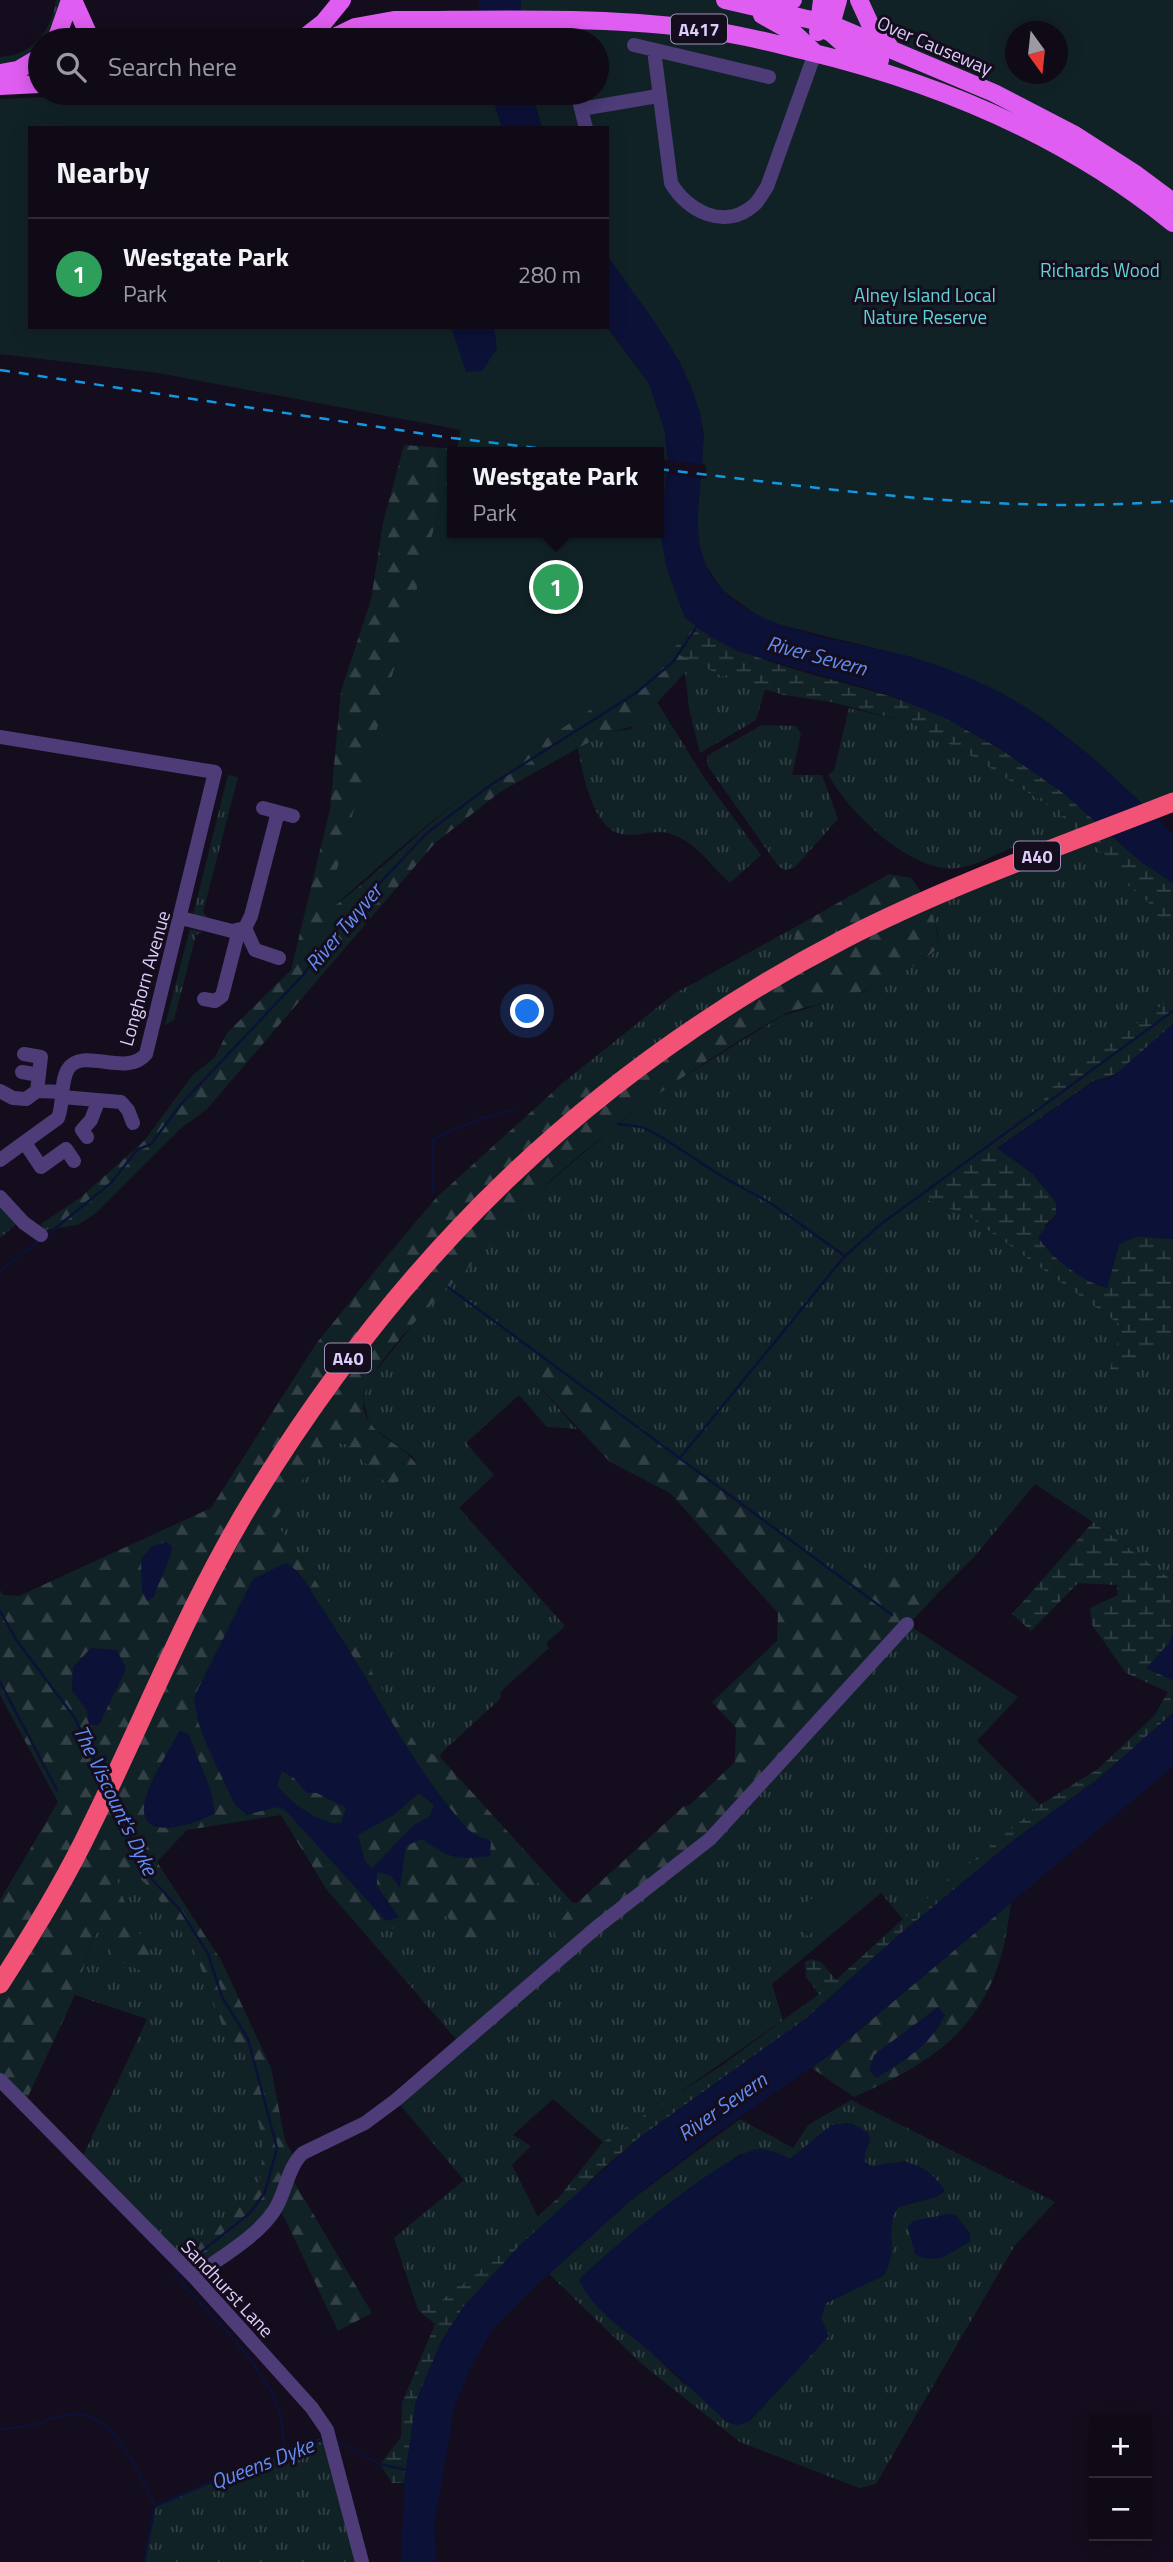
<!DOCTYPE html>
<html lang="en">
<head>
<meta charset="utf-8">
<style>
  :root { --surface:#0f0a16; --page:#18131f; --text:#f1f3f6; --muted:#9b9aa1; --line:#2f2b35; --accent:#0f766e }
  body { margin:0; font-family:"Titillium Web",sans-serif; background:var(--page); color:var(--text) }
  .controls { position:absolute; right:21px; bottom:21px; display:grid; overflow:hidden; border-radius:0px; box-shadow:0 4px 18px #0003 }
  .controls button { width:63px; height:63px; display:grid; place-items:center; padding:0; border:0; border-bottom:2px solid var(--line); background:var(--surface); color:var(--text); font:35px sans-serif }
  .compass { position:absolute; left:1005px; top:21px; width:63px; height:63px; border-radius:50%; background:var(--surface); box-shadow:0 4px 18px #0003; rotate:165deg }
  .you { position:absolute; left:528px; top:1012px; width:24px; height:24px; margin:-18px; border:5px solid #fff; border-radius:50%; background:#1a73e8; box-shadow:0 0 0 10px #1a73e833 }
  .badge { display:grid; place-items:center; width:46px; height:46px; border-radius:50%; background:var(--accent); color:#fff; font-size:23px; font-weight:700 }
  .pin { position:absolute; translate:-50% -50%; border:4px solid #fff; box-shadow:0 2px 7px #0006 }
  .popup { position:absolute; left:447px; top:447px; width:217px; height:91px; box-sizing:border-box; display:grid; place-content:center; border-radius:0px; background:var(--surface); filter:drop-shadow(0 2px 5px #0005); font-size:23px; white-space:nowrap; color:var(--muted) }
  .popup b { font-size:26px; color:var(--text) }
  .popup::after { content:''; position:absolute; left:50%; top:100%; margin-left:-14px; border:14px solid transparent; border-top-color:var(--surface) }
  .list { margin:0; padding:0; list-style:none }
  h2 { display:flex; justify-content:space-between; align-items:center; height:91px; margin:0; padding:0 28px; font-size:30px }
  h2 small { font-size:23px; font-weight:400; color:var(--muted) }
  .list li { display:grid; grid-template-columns:46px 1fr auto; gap:21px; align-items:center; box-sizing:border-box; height:112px; padding:0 28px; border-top:2px solid var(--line) }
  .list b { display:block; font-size:26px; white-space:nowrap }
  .list p { margin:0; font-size:23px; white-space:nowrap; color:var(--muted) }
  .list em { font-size:23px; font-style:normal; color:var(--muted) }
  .icon { flex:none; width:38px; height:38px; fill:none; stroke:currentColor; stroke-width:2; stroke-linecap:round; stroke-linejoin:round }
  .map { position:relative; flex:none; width:1173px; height:2562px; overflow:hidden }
  .search { position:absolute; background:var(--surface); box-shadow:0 4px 18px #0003; left:28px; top:28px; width:581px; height:77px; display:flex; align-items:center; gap:18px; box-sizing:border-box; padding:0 24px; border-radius:38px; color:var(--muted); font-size:26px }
  .panel { position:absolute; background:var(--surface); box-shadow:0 4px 18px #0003; left:28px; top:126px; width:581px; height:203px; border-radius:0px }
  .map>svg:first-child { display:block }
  .grass { fill:url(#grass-tufts); fill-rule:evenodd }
  .forest { fill:url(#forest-firs) }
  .wetland { fill:url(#wetland-marsh) }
  .park { fill:#112226; fill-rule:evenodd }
  .water { fill:#0c1137; fill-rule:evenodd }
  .pier { fill:#140d1d }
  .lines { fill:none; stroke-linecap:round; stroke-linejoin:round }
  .stream { stroke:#0c1137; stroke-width:2.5 }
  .minor { stroke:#4d3c78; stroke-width:14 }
  .major { stroke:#e05df2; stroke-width:18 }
  .highway { stroke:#f15276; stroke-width:19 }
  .rail { stroke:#1299e2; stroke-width:2.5; stroke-dasharray:10 9; stroke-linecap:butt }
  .labels { text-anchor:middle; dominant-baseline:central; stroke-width:6; stroke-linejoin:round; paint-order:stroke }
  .shield { fill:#140d1d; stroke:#a193b8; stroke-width:2 }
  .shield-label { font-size:18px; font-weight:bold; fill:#decdfb }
  .street-label { font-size:19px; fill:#decdfb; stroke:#140d1d }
  .park-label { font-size:19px; fill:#60d4d4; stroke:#140d1d }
  .water-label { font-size:21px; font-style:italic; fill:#638df3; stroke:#140d1d }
</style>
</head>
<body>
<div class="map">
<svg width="1173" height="2562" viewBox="0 0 1173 2562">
  <defs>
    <pattern id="grass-tufts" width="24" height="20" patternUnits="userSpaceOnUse" patternTransform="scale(1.75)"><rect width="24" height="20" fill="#112226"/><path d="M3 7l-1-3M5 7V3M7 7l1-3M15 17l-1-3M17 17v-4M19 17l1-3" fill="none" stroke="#334146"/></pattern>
    <pattern id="forest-firs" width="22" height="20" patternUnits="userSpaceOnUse" patternTransform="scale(1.75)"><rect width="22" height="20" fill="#112226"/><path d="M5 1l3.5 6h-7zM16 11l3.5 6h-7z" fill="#334146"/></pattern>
    <pattern id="wetland-marsh" width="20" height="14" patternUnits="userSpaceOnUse" patternTransform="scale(1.75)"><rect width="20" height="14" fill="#112226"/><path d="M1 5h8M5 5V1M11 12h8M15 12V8" fill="none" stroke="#334146"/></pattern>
  </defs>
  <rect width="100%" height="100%" fill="#140d1d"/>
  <path class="grass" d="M 56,0 L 61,0 L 52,32 L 47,40 L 40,40 L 40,48 L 24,60 L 0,67 L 0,57 C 32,56 52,30 56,0 Z
    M 695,662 L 724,677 L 765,689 L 756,720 L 700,753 L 689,708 L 685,672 Z
    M 657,702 L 705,779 L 761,855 L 730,883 C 709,864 695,840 667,833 C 652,829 634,839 618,833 C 592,825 582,771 578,748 L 610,732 L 631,729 Z
    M 849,708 L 912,723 L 975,758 L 1055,810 L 1109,859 L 1123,881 L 1149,903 L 1173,937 L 1173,997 L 1046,1092 L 1042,1106 L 920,1196 L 967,1215 L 1122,1326 L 1110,1369 L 1119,1376 L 1157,1344 L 1173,1355 L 1173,1581 L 1093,1522 L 1035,1484 L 973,1558 L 937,1594 C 910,1577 879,1575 850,1562 L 836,1574 L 544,1356 L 526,1372 L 577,1429 L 547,1427 L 519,1395 L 466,1443 L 494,1475 L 459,1508 L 565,1626 L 546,1643 L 549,1648 L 501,1691 L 500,1699 L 441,1753 L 440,1757 L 419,1749 L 299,1554 L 274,1522 L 321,1450 L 329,1442 L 346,1444 L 390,1487 L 418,1467 L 413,1457 L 370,1425 L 363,1400 L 369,1380 L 430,1303 L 470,1266 L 536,1194 L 607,1133 L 667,1087 L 782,1016 L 865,991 L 930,956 L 938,948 L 938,933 L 928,899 C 957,874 994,862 1029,851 L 1025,846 L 1018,846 C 998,852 978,866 957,868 C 912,874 847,811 828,774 L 834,771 Z
    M 762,725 L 796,726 L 801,734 L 792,775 L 822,775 L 838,819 L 795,867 L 786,870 L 779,867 L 707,765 L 707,756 Z
    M 228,775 L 238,777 L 203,912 L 209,919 L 193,915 Z
    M 797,926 L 787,970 L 607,1090 L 565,1081 L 674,994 Z
    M 190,929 L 203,932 L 196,935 L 174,1020 L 165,1025 Z
    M 0,1202 L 19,1222 L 0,1238 Z
    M 907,1624 L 1018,1697 L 977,1741 L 1040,1805 L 903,1919 L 881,1893 L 772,1984 L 783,2020 L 617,2136 L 603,2142 L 553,2099 L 513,2135 L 531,2146 L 512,2165 L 538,2217 L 466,2283 L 454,2287 L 441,2302 L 430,2301 L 418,2310 L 394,2238 L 464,2180 L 396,2100 L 461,2045 L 367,1936 L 433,1917 L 447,1916 L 469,1947 L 493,1939 L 510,1907 L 547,1875 L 573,1903 L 554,1931 Z
    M 111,1864 L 134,1872 L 154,1893 L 193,1947 L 224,2030 L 244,2052 L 254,2078 L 250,2091 L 263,2140 L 260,2187 L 179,2262 L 81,2160 L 147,2019 L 75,1995 L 94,1935 L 100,1931 L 154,1962 L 127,1909 Z
    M 851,2100 L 1055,2202 L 1015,2245 L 876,2484 L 859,2488 L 740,2442 L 644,2366 L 549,2274 L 630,2201 L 740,2119 L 793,2148 L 808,2125 ZM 851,2123 L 870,2142 L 865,2152 L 865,2162 L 872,2167 L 906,2161 L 944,2191 L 936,2197 L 898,2207 L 890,2220 L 892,2250 L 883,2276 L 826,2303 L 820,2318 L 685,2385 L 653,2354 L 696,2186 L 740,2154 L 790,2159 L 832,2125 Z
    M 319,2439 L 330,2440 L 362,2562 L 144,2562 L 155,2506 Z"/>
  <path class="forest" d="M 404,445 L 457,449 L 453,452 L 453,462 L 325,913 C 381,873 429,820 485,780 C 547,736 610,697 668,649 L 695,662 L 635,726 L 610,732 L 578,748 L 500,792 L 435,843 L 207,1109 L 180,1129 L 95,1214 L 77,1225 L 44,1230 L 41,1224 L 81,1197 L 144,1141 L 192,1076 L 215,1057 L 227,1033 L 291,970 L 330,809 L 341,691 L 371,600 L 383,523 Z
    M 889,874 L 911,878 C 928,900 938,920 938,948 C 911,971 874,989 840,999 C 820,1005 798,1007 779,1017 C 692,1067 608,1126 535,1195 C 511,1219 491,1246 467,1269 C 442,1293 364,1369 363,1401 C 362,1435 404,1441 418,1467 L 390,1487 L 346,1444 L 329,1442 L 274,1521 L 299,1554 L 419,1749 L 440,1757 L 547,1875 L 510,1907 L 493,1939 L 469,1947 L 447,1916 L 433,1917 L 367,1936 L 327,1890 L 281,1815 L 187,1830 L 157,1862 L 221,1960 L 271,2068 L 285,2141 L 296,2160 L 290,2175 L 372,2313 L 338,2331 L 278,2204 L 194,2277 L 179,2262 L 260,2187 L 263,2140 L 250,2091 L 254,2078 L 244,2052 L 224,2030 L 193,1947 L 154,1893 L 134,1872 L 112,1865 L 127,1909 L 154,1962 L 145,1973 L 114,1958 L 100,1931 L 94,1934 L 75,1995 L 25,2103 L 0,2080 L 0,1900 L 58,1802 L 0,1695 L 0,1590 L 3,1595 L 19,1596 L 211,1508 L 316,1344 L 387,1256 L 437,1197 L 565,1081 L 607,1090 L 787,970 L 797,926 Z
    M 544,1355 L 836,1574 L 850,1562 C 879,1575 910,1577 937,1594 L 708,1841 L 562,1958 L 554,1931 L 573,1903 L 577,1903 L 684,1806 L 690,1805 L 735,1762 L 736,1728 L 712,1702 L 777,1641 L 778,1613 L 670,1493 L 610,1462 L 526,1372 Z
    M 1012,1899 C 1008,1920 1006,1943 999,1963 C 974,2038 922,2067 854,2097 L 812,2068 Z"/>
  <path class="wetland" d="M 696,627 C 772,676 865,679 945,718 C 986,738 1026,765 1062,792 C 1100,821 1132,857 1173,883 L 1173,937 L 1149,903 L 1123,881 L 1109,859 L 1055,810 L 975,758 L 912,723 L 831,702 L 784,695 L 724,677 L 668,649 Z
    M 1173,997 L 1173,1024 C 1151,1045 1126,1076 1095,1080 L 997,1148 L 1032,1173 L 1056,1202 L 1056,1215 L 1044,1226 L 1107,1288 L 1119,1244 L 1137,1236 L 1173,1239 L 1173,1355 L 1157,1344 L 1119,1376 L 1110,1369 L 1122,1326 L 967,1215 L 919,1197 L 1042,1106 L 1046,1092 Z
    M 1093,1522 L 1173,1581 L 1173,1713 L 1098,1779 L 1014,1840 L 900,1934 L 808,2017 L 640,2137 L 602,2169 L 464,2306 L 442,2340 L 416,2401 L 404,2483 L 392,2483 L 380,2464 L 401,2437 L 402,2403 L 435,2324 L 418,2310 L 430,2301 L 441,2302 L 454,2287 L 466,2283 L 560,2196 L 603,2142 L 721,2066 L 819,1994 L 806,1977 L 805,1962 L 812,1959 L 821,1962 L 836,1980 L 903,1919 L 1040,1805 L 1098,1769 L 1154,1716 L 1168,1692 L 1126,1673 L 1092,1625 L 1090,1608 L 1118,1595 L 1117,1585 L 1078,1583 L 1031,1631 L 1012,1614 Z"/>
  <path class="park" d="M 521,0 L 1173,0 L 1173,794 L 1145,806 L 1038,716 L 1001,693 L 910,657 L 765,621 L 722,590 L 703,561 L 698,543 L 698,505 L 704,435 L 699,410 L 680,363 L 607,255 L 607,128 L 542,128 L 532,93 L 597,93 L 597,40 L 521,40 ZM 1016,32 L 1058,32 L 1058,74 L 1016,74 Z
    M 499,32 L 500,40 L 372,40 L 392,33 Z
    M 132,93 L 512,93 L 523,128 L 30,128 L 30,327 L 607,327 L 670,389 L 710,612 C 649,681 558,727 484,781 C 428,822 376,869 324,915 L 453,462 L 453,533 L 659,533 L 659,452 L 456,452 L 461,430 L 158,373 L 0,354 L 0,99 Z
    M 842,1879 L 858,1903 L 807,1936 L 791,1912 Z"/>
  <path class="water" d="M 479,0 L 521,0 L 521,40 L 478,40 Z
    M 491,93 L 532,93 L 542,128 L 502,128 Z
    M 607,255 C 639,303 684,353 699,410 C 715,470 675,536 721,588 C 761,633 851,641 908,656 C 939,665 973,678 1001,693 C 1061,724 1125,786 1173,834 L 1173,883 L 1142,863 L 1063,793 L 1000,749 L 945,718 L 887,694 L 740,652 L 714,639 L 685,618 L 667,570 L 660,532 L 668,461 L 664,429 L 649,384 L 607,327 Z
    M 451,327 L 494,327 L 497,349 L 482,371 L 466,372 Z
    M 1173,1024 L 1173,1239 L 1137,1236 L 1119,1244 L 1107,1288 C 1083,1282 1051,1258 1038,1237 L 1056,1215 L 1056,1202 L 1032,1173 L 997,1148 L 1095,1080 L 1111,1078 Z
    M 167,1542 L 172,1547 C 171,1560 158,1582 154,1597 L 147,1601 L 142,1590 L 141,1559 L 151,1547 Z
    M 286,1563 C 306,1575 309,1590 322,1608 C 371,1679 409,1765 467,1828 C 473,1835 483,1838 491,1841 L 490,1856 C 455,1860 451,1859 422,1839 L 406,1846 L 400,1887 L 390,1875 L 377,1872 L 377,1886 L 399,1917 L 386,1921 L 285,1810 L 276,1807 L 247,1815 L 235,1805 L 209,1750 L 198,1722 L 194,1697 L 253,1579 ZM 282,1771 L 294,1778 L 307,1793 L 317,1793 L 346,1808 L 341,1823 C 321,1826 289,1801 277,1785 ZM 419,1793 L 434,1805 L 430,1816 L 414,1825 L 372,1868 L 365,1861 L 358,1835 L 395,1814 Z
    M 1173,1633 L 1173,1679 L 1172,1680 L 1146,1668 L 1169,1643 Z
    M 91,1648 L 117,1650 L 126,1669 L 99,1725 L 89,1725 L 87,1711 L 72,1690 L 73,1667 Z
    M 1173,1713 L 1173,1767 L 831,2054 L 716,2134 L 630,2201 L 537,2285 L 493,2329 L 470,2369 L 455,2405 L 434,2526 L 437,2562 L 401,2562 L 404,2483 L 416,2401 L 442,2340 L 464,2306 L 520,2245 L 640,2137 L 808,2017 L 900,1934 L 1014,1840 L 1098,1779 Z
    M 179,1731 L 188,1733 L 211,1791 L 215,1813 C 197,1824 135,1845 145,1801 C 150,1778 169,1752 179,1731 Z
    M 938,2007 L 945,2015 C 930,2046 905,2060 876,2078 L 869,2070 L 874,2055 Z
    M 851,2123 L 868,2133 L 870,2142 L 865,2152 L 865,2162 L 872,2167 C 905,2158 925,2161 945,2191 L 936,2197 L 898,2207 C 884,2229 899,2255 883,2276 L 826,2303 L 821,2318 L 829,2336 L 750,2421 L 737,2425 L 728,2423 C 702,2400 678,2375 651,2352 C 625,2330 594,2312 579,2280 C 602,2255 731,2148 760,2149 C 770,2149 782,2156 791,2159 L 832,2125 Z
    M 949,2214 L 956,2215 L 970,2234 L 970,2241 C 950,2253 937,2266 915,2254 L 908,2227 L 913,2221 Z"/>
  <path class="pier" d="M 664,460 L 706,465 L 706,479 L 662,473 Z"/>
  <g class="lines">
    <path class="stream" d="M 618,1124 L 642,1127 L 660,1136 L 723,1177 L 772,1204 L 845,1256 L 881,1224 L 1173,1011
      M 433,1192 L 433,1139 L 479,1119 L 514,1110
      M 47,1235 L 111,1183 L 137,1150 L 151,1144 L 182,1103 L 303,975 L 342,923 L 427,833 L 492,784 L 636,693 L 673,662 L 697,626
      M 0,1271 L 39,1241
      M 448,1287 L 892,1615
      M 680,1458 L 844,1257
      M 0,1611 L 17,1641 L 75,1718 L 104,1781
      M 0,1682 L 57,1790
      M 113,1799 L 150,1877 L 181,1911 L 208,1954 L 222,1997 L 248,2039 L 277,2148 L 265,2192 L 250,2213 L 186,2264
      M 179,2271 L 175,2275 C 207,2311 272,2372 281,2418 C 283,2429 283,2440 284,2451
      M 0,2429 C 12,2428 26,2427 37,2424 C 51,2419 68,2412 84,2415 C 117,2421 142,2479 155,2506
      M 336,2441 L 380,2464 L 406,2470
      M 144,2562 L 155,2506 L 284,2451 L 323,2440"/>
    <path class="minor" d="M 634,45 L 769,77
      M 654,50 L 671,183 C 687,211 725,231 754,205 C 759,201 763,192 767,187 L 815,53
      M 577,93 L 586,128
      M 581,109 L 658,96
      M 0,737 L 215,772 L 146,1054 C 126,1078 83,1046 68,1069 C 60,1082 64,1103 58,1118 L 0,1160
      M 263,808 L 293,816
      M 181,918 L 232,931 L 245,928 L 251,916 L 278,812
      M 245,928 L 255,950 L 279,958
      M 204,999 L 215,1001 L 222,996 L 239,930
      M 24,1054 L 41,1057 L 37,1091
      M 22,1072 L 39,1075
      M 0,1091 L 13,1098 L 26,1099 L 37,1091 L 63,1092
      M 62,1097 L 121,1102 L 128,1110 L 133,1123
      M 87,1137 L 82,1130 L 91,1120 L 98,1102
      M 25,1143 L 41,1167 L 66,1149 L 74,1161
      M 0,1197 L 24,1223 L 41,1235
      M 0,2080 L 194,2277 L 312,2408 L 327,2430 L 362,2562
      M 194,2277 C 219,2258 256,2238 274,2211 C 286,2193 287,2168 303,2153 L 365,2123 L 396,2100 L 597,1927 L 710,1839 L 907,1624"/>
    <path class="major" d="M 73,0 L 91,40
      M 725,0 L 833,25 L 994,93 L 1075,135 L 1134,173 L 1173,202
      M 770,0 L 793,0
      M 859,0 L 870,24 L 889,46
      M 762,15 L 794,33 L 815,53
      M 821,24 L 846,46 L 880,60
      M 818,32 L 822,0
      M 829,32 L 838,0
      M 56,40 L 70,0
      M 301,40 L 324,22 L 342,0
      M 328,40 L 355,27 L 394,20 C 493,20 593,16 691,28 C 730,32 768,42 806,51 C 939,83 1066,136 1173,223
      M 0,73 L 18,70 L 40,57
      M 0,86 L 40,84"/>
    <path class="highway" d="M 0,1984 C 33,1933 65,1881 91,1826 C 145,1717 189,1603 253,1499 C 402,1256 590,1071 844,939 C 946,886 1066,844 1173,802"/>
    <path class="rail" d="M 0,370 L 452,438 L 571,452
      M 659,469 C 829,489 1002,515 1173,501"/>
  </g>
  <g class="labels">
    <g class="shield">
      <rect x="671" y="14.5" width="56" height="29" rx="5"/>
      <rect x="1014" y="841.5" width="46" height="29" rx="5"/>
      <rect x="325" y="1343.5" width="46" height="29" rx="5"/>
    </g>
    <g class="shield-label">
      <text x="699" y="29">A417</text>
      <text x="1037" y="856">A40</text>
      <text x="348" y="1358">A40</text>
    </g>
    <g class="street-label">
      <text transform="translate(935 45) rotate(23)">Over Causeway</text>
      <text transform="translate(144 978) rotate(-74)">Longhorn Avenue</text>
      <text transform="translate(228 2288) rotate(47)">Sandhurst Lane</text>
    </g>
    <g class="park-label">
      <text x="1100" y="269">Richards Wood</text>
      <text x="925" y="294">Alney Island Local<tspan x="925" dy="22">Nature Reserve</tspan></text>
    </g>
    <g class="water-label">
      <text transform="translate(817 655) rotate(15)">River Severn</text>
      <text transform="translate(343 927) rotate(-50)">River Twyver</text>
      <text transform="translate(116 1800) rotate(64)">The Viscount's Dyke</text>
      <text transform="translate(722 2106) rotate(-35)">River Severn</text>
      <text transform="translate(262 2463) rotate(-21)">Queens Dyke</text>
    </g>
  </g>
</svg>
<div class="controls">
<button>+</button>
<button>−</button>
</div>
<svg class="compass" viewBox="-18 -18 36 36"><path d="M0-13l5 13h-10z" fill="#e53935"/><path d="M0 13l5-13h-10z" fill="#9b9aa1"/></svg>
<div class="you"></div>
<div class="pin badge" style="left:556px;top:587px;background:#2e9e5b">1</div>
<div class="popup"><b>Westgate Park</b>Park</div>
<div class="search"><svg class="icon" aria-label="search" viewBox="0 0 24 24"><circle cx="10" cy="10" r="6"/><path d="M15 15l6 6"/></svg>Search here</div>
<section class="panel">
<h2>Nearby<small></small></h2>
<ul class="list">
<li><span class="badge" style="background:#2e9e5b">1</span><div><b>Westgate Park</b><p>Park</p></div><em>280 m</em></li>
</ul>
</section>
</div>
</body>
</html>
